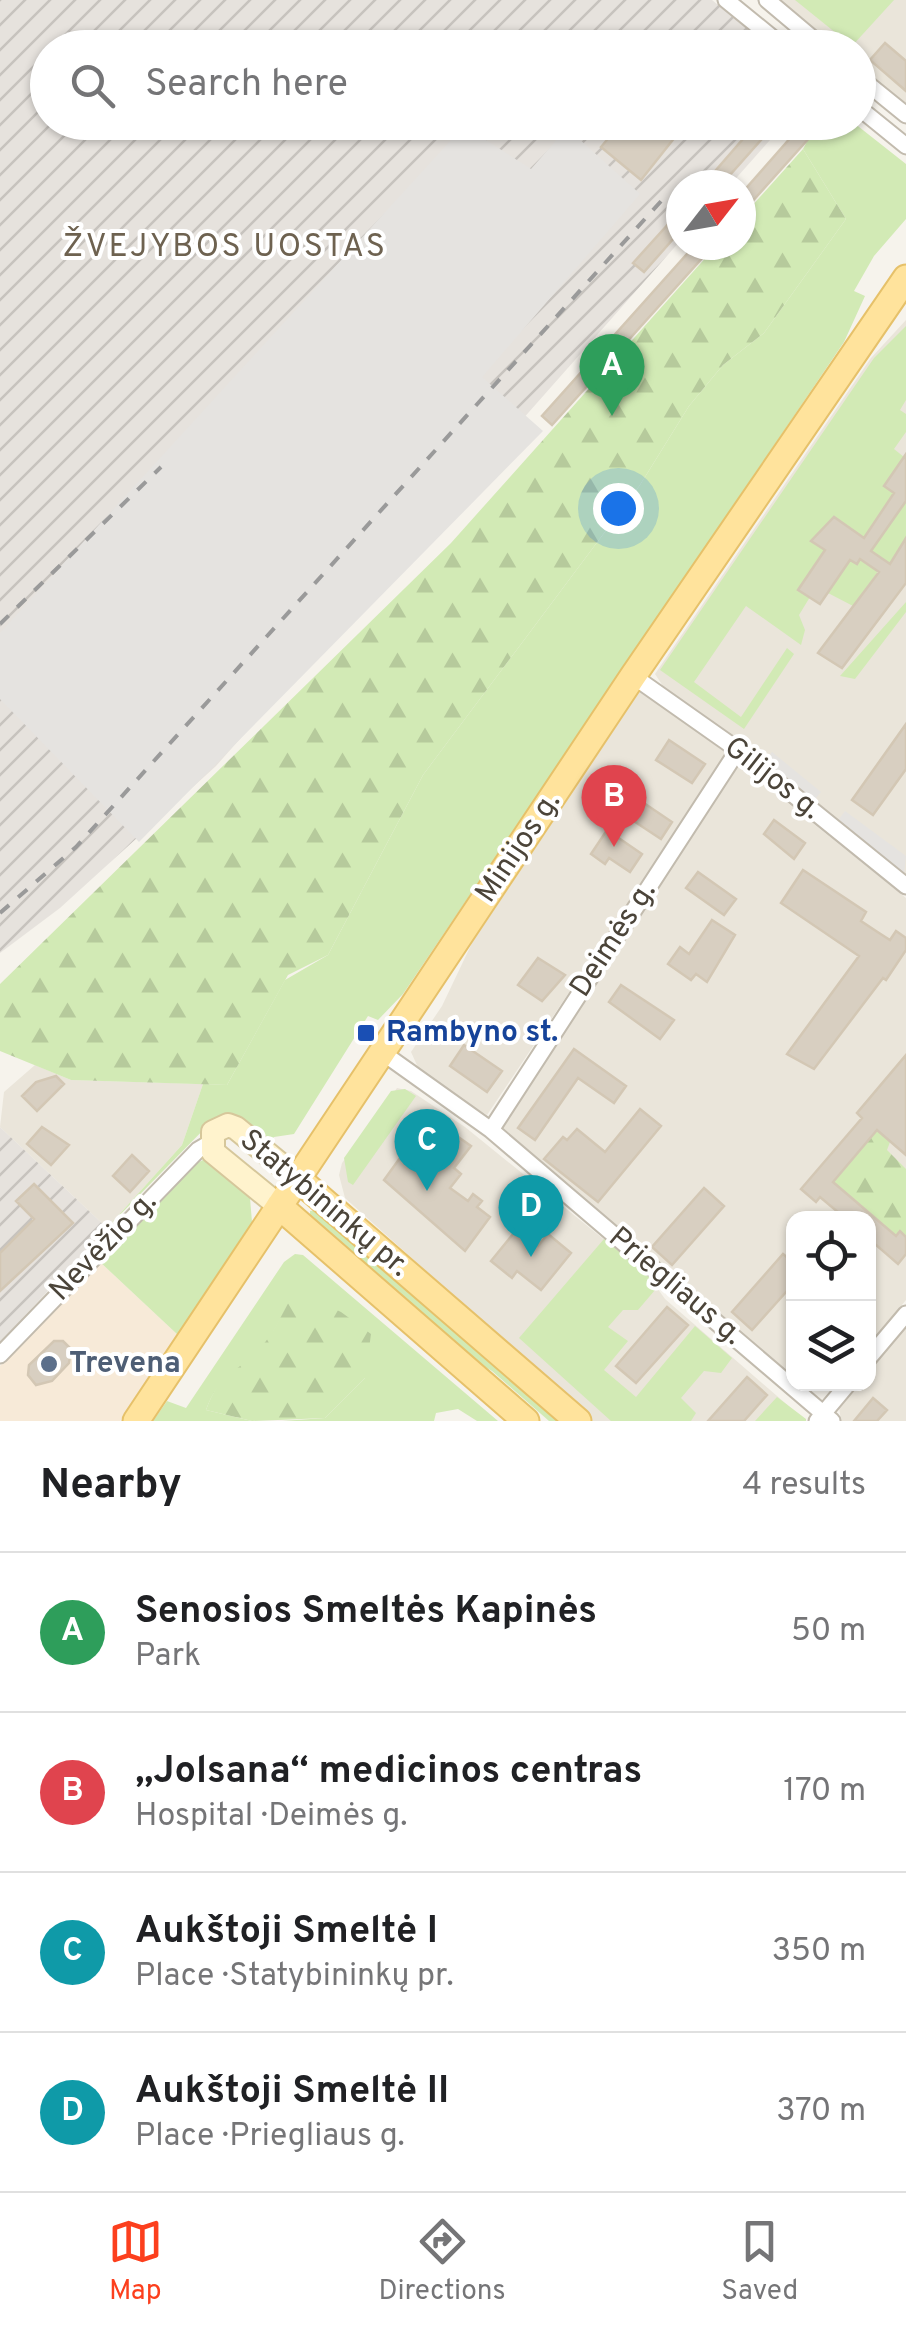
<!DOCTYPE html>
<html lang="en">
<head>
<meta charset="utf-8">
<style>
  :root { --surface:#fff; --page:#f2f2f2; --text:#202124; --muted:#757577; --line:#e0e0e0; --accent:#fc3f1d }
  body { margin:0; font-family:Overpass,sans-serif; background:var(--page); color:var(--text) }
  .controls { position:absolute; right:30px; bottom:30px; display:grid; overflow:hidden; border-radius:20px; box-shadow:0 2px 8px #0004 }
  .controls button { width:90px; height:90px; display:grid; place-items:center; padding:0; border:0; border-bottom:2px solid var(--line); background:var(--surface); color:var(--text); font:50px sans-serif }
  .compass { position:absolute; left:666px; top:170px; width:90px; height:90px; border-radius:50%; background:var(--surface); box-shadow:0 2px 8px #0004; rotate:59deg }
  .you { position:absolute; left:618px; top:508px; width:35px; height:35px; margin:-25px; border:8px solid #fff; border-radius:50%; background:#1a73e8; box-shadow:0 0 0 15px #1a73e833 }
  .badge { display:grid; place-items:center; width:65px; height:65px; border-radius:50%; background:var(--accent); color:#fff; font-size:32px; font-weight:700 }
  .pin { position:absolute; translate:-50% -82px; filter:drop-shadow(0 2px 5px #0008) }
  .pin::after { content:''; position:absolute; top:52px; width:35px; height:30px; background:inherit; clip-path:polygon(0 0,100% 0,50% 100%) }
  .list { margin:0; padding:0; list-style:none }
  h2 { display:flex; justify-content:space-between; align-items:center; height:130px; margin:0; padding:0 40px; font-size:42px }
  h2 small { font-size:32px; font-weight:400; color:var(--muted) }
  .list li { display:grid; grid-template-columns:65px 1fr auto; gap:30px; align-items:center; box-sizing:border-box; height:160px; padding:0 40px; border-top:2px solid var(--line) }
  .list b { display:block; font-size:38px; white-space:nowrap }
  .list p { margin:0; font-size:32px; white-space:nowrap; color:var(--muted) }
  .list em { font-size:32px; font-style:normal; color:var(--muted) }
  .icon { flex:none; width:55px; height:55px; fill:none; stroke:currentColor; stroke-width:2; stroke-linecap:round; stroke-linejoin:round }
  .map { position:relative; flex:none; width:906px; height:1421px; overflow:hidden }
  .search { position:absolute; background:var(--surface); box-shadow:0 2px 8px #0004; left:30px; right:30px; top:30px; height:110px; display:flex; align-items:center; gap:25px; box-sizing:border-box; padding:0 35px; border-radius:55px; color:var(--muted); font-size:38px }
  .sheet { height:770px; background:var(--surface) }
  nav { display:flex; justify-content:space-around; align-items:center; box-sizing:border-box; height:140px; border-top:2px solid var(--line); background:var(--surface); font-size:28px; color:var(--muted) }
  nav a { display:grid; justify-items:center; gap:5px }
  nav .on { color:var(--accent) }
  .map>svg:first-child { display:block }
  .residential { fill:#eae5da }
  .commercial { fill:#f7ead8 }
  .industrial { fill:url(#industrial-furrows) }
  .grass { fill:#d2eab5 }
  .forest { fill:url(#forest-firs) }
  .parking { fill:#e5e3e0 }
  .building { fill:#d8cfc1; stroke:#d3c7b4; stroke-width:2.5 }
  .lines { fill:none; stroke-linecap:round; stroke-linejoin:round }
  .street-casing { stroke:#c2bbae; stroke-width:19 }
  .secondary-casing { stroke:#d6c79b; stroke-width:26 }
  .primary-casing { stroke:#e6c16a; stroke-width:29 }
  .street { stroke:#fff; stroke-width:15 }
  .secondary { stroke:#fff3cd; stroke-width:22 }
  .primary { stroke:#ffe39c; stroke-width:25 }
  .rail { stroke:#9a9a9a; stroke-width:4; stroke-dasharray:12 12; stroke-linecap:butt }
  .transit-dot { fill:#1a4fb4; stroke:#fff; stroke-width:4 }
  .service-dot { fill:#5c6f8a; stroke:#fff; stroke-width:4 }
  .labels { text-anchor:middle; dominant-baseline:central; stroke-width:8; stroke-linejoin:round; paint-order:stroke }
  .street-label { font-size:30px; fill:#4b4439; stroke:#fff }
  .transit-label { font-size:30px; font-weight:bold; fill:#164399; stroke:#fff; text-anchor:start }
  .service-label { font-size:30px; font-weight:bold; fill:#4e5e75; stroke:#fff; text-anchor:start }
  .neighbourhood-label { font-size:32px; letter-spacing:2.5px; fill:#6e6250; stroke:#fff }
</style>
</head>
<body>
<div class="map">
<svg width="906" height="1421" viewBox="0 0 906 1421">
  <defs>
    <pattern id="industrial-furrows" width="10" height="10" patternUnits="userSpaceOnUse" patternTransform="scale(2.5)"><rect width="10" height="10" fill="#e6e2dd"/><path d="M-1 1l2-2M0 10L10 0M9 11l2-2" fill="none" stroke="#c7c3be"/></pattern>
    <pattern id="forest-firs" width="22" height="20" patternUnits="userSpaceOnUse" patternTransform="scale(2.5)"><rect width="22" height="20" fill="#d2eab5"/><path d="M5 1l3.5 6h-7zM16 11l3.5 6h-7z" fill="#b6ca9c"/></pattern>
  </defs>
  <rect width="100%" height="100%" fill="#f6f3ec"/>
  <path class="residential" d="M 780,0 L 906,0 L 906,105 L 859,65 L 858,48 L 837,47 Z
    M 906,320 L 906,879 L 665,689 L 655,674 L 871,358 Z
    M 642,688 L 728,755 L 487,1115 L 421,1074 L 411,1052 L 442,1006 L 472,943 Z
    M 738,763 L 906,898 L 906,1300 L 869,1345 L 868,1218 L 794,1218 L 793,1380 L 503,1128 Z
    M 35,1065 L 71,1080 L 203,1084 L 182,1145 L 107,1228 L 0,1127 L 4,1092 Z
    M 397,1088 L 411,1091 L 465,1127 L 648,1275 L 665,1299 L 806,1421 L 593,1421 L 345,1198 L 339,1175 L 342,1163 Z
    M 906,1325 L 906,1421 L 841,1421 L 839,1407 L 858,1384 L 868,1384 L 869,1371 Z"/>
  <path class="commercial" d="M 99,1261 L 178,1335 L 120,1421 L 0,1421 L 0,1366 Z"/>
  <path class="industrial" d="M 0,0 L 712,0 L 770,47 L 48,48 L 48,122 L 785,123 L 730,185 L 681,185 L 681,240 L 216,766 L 60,908 L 0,953 Z
    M 0,1127 L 107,1228 L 0,1342 Z"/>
  <path class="grass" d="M 795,0 L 894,0 L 852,46 Z
    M 805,123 L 854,123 L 906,164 L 906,219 L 874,256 L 854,291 L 865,296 L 844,342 L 403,994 L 378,1020 L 368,1016 L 294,1134 L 274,1137 L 269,1144 L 224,1115 L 216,1117 L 107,1228 L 182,1145 L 203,1084 L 227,1085 L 285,980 L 328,955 L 423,775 L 640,485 L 689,406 L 723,365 L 764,333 L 846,219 L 803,149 L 810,136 L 800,127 Z
    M 906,326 L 906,400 L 900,410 L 906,414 L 906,432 L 894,449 L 904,457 L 894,493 L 864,538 L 834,517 L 812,540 L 825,550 L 799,589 L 810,597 L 799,615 L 805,630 L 801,645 L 746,606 L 694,682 L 741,717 L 787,648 L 794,654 L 744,729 L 660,670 L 874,358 Z
    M 906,499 L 906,538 L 890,564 L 885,562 L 853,606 L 828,593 L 845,568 L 844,556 L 856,564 L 860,559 L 869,565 L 870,552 Z
    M 906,602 L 906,612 L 855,679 L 840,676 Z
    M 405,1089 L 416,1096 L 353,1185 L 348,1182 L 344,1158 L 391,1091 Z
    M 203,1160 L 210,1160 L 250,1198 L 252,1222 L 178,1335 L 99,1261 L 189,1167 Z
    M 318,1210 L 558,1419 L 556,1421 L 549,1421 L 492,1371 L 452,1347 L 310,1220 L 310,1211 Z
    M 604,1239 L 648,1275 L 655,1290 L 638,1310 L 623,1310 L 608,1327 L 628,1341 L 604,1370 L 636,1397 L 695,1326 L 732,1358 L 721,1373 L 704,1371 L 681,1398 L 696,1413 L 691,1421 L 611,1421 L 519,1338 Z
    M 295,1254 L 303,1255 L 498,1421 L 477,1421 L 458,1409 L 436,1413 L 434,1421 L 282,1421 L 325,1418 L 365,1378 L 290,1301 C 282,1315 275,1331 265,1344 C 241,1375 221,1369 206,1410 L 252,1421 L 153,1421 L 167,1401 L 186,1408 L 284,1262 Z
    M 777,1397 L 806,1419 L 806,1421 L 755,1421 Z"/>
  <path class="forest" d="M 803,149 L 846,219 L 764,333 L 723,365 L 689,406 L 640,485 L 423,775 L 328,955 L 288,975 L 227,1085 L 71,1080 L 0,1051 L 0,984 L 451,543 L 717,245 L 741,245 L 741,218 Z
    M 877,1130 L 890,1142 L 887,1150 L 906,1169 L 906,1237 L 900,1232 L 896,1236 L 833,1182 Z
    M 310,1297 L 341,1312 L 371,1334 L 365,1378 L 325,1418 L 252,1421 L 206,1410 C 221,1369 234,1377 261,1347 C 273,1334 281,1316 290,1300 Z"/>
  <path class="parking" d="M 464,126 L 531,169 L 567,128 L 640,194 L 482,377 L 543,431 L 139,842 L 0,699 L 0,633 Z
    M 772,752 L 821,792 L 811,804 L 762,764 Z
    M 845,811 L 906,856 L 904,874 L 836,823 Z"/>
  <path class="building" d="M 885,43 L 906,61 L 906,91 L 870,60 Z
    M 622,122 L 687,122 L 641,180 L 601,147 Z
    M 739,122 L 777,122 L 721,185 L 703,185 L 749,132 Z
    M 800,127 L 811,136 L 741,214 L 741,194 Z
    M 681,210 L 681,230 L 644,272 L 633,263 Z
    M 695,245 L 714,245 L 552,425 L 542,416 Z
    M 906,454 L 906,501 L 871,551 L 890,564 L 906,538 L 906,583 L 842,668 L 818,653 L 879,572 L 860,559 L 857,564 L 850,560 L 820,604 L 798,590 L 825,550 L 811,541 L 834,517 L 864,538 L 894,493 L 884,486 Z
    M 906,724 L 906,769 L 873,815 L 852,800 Z
    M 669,740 L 705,764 L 692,783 L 656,760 Z
    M 632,795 L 672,822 L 661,839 L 620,812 Z
    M 774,820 L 805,843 L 794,859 L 764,834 Z
    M 607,830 L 642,854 L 630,872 L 609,858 L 605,864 L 591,854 Z
    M 803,870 L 866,912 L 861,921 L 879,933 L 890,940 L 896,931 L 906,938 L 906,950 L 886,980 L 883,978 L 814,1069 L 787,1054 L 859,956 L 781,903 Z
    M 698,872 L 736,899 L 724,915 L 686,888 Z
    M 712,920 L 735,935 L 707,982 L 696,974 L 691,980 L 668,964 L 680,947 L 689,954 Z
    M 538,958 L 565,975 L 542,1001 L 518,985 Z
    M 621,985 L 674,1020 L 660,1039 L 609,1002 Z
    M 464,1045 L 502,1071 L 487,1092 L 450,1066 Z
    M 574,1049 L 626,1086 L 614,1103 L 578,1078 L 535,1140 L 518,1128 Z
    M 906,1055 L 906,1155 L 877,1130 L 833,1182 L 896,1236 L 900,1231 L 906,1237 L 906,1254 L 898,1264 L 868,1238 L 868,1218 L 845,1218 L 820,1197 L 816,1202 L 801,1189 L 862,1118 L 857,1113 Z
    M 56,1076 L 64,1084 L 37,1111 L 22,1096 L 36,1082 Z
    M 640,1109 L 661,1126 L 598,1202 L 544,1159 L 563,1137 L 567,1140 L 577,1129 L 605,1152 Z
    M 42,1127 L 69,1145 L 51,1165 L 27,1144 Z
    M 447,1129 L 471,1146 L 454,1168 L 461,1174 L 450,1188 L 468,1201 L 473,1194 L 482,1201 L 477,1207 L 490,1217 L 465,1251 L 384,1180 L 418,1133 L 435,1145 Z
    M 132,1155 L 149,1171 L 130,1192 L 113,1176 Z
    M 34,1184 L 73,1223 L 0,1291 L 0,1253 L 34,1219 L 16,1201 Z
    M 704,1188 L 724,1206 L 672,1265 L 652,1247 Z
    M 518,1228 L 538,1246 L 548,1234 L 571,1253 L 541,1290 L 517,1271 L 512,1278 L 491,1261 Z
    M 783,1254 L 794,1263 L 794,1283 L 752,1330 L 732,1312 Z
    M 667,1307 L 688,1325 L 636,1383 L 616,1366 Z
    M 54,1341 L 63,1341 L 71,1349 L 69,1363 L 52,1381 L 36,1385 L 28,1375 L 29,1365 Z
    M 747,1377 L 767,1395 L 744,1421 L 708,1421 Z
    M 873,1398 L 887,1410 L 877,1421 L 854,1421 Z"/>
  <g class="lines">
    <g class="street-casing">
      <path id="street" d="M 726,0 L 785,48
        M 767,0 L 824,48
        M 858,76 L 906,115
        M 858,107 L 906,146
        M 633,676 L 738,750 L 906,886
        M 383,1053 L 491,1130 L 832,1421
        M 491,1130 L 738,750
        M 0,1355 L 198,1150 L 210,1143
        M 868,1359 L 906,1314
        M 817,1421 L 848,1384"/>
    </g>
    <g class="secondary-casing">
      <path id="secondary" d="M 279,1206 L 213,1152 L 213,1132 L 228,1125 L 236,1128 L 297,1178"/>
    </g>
    <g class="primary-casing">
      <path id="primary" d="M 297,1178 L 578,1421
        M 279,1206 L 526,1421
        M 136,1421 L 633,676 L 906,278"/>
    </g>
    <use href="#street" class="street"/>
    <use href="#secondary" class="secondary"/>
    <use href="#primary" class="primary"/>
    <path class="rail" d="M 0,624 L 161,467
      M 0,913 L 76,847 L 663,199"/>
  </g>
  <rect class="transit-dot" x="356" y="1023" width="20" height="20" rx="5"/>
  <circle class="service-dot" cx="49" cy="1364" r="10"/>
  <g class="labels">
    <g class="street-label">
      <text transform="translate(772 779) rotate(38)">Gilijos g.</text>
      <text transform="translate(519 848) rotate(-56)">Minijos g.</text>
      <text transform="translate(614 940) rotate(-57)">Deimės g.</text>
      <text transform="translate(324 1204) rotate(40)">Statybininkų pr.</text>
      <text transform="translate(104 1247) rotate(-46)">Nevėžio g.</text>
      <text transform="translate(675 1287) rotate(40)">Priegliaus g.</text>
    </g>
    <g class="transit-label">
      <text x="386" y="1033">Rambyno st.</text>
    </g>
    <g class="service-label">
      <text x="69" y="1364">Trevena</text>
    </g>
    <g class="neighbourhood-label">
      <text x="225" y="248">ŽVEJYBOS UOSTAS</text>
    </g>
  </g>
</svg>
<div class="controls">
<button><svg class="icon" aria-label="locate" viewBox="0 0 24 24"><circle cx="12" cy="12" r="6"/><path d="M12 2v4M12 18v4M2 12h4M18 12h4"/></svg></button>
<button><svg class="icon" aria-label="layers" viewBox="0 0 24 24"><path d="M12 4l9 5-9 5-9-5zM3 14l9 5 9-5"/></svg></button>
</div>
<svg class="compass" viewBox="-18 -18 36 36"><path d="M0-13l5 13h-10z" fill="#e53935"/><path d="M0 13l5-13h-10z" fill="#757577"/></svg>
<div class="you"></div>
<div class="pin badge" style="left:612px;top:416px;background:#2e9e5b">A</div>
<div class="pin badge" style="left:614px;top:847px;background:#e0444e">B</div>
<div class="pin badge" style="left:427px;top:1191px;background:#0f9aa8">C</div>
<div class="pin badge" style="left:531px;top:1257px;background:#0f9aa8">D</div>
<div class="search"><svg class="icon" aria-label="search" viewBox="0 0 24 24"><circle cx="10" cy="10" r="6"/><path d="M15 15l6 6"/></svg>Search here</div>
</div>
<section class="sheet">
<h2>Nearby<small>4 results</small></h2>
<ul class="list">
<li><span class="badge" style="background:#2e9e5b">A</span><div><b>Senosios Smeltės Kapinės</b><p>Park</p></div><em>50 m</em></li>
<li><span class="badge" style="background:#e0444e">B</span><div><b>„Jolsana“ medicinos centras</b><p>Hospital · Deimės g.</p></div><em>170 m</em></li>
<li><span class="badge" style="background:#0f9aa8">C</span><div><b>Aukštoji Smeltė I</b><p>Place · Statybininkų pr.</p></div><em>350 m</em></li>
<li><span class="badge" style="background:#0f9aa8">D</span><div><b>Aukštoji Smeltė II</b><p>Place · Priegliaus g.</p></div><em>370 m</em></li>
</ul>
</section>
<nav>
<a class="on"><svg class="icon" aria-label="map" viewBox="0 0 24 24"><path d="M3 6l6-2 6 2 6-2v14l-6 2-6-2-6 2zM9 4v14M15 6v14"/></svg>Map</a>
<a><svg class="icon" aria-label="directions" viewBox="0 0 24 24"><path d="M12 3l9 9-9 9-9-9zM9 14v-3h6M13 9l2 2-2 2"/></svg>Directions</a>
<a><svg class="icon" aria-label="saved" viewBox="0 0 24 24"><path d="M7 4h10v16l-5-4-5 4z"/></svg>Saved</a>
</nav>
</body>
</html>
